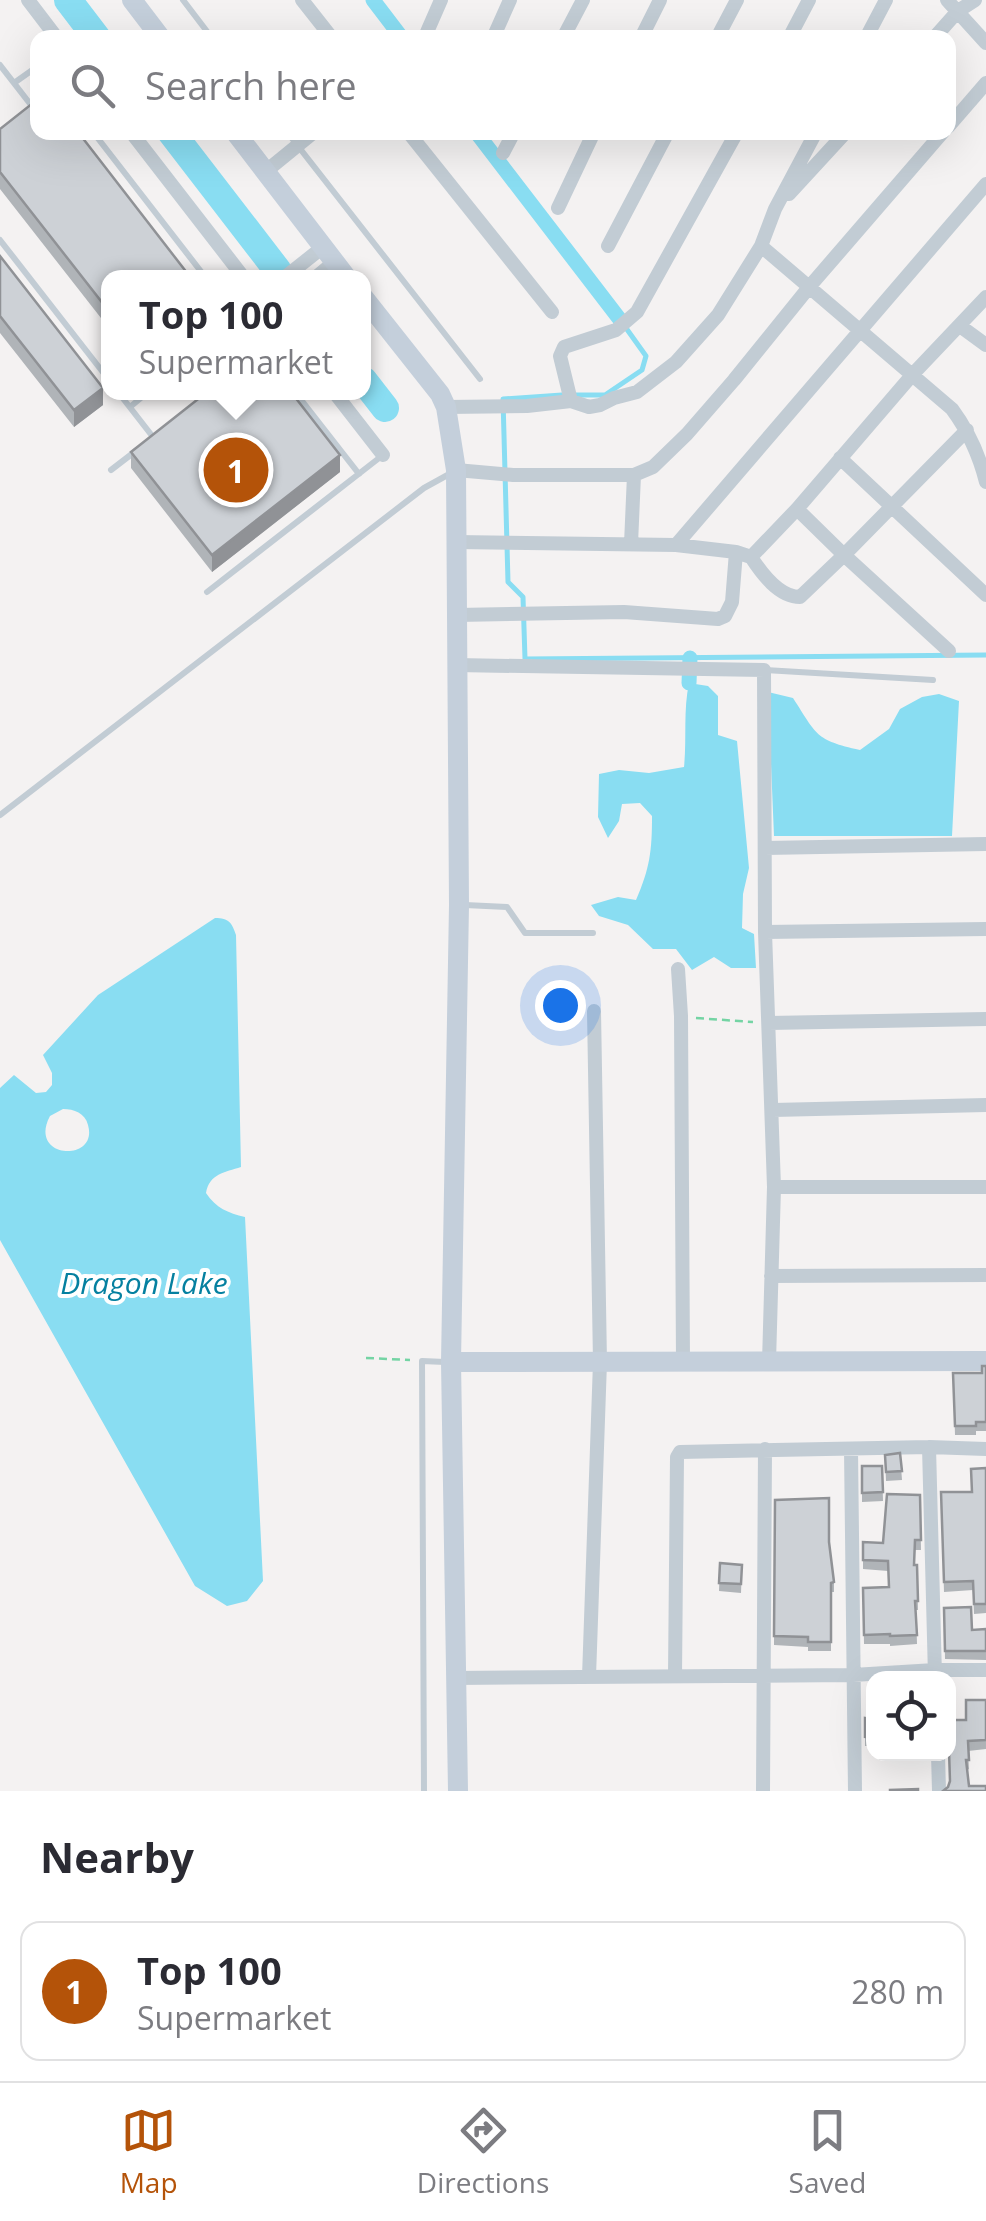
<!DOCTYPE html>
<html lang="en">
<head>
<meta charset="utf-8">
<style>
  :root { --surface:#fff; --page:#f2f2f3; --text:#2b2b33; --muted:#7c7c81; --line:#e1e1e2; --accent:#b45309 }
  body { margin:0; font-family:"Open Sans",sans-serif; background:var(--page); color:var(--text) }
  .controls { position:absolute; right:30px; bottom:30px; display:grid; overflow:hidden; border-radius:20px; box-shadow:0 10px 40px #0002 }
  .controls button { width:90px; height:90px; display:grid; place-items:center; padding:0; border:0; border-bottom:2px solid var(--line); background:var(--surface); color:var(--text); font:50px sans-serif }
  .you { position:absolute; left:560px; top:1005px; width:35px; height:35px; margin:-25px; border:8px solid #fff; border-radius:50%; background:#1a73e8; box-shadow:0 0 0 15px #1a73e833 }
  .badge { display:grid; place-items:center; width:65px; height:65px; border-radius:50%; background:var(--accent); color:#fff; font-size:32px; font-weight:700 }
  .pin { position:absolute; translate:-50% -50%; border:5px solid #fff; box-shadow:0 2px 10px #0006 }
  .popup { position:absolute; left:101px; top:270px; width:270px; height:130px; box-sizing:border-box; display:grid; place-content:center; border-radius:20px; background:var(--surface); filter:drop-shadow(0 2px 8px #0005); font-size:32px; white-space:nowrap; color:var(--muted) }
  .popup b { font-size:38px; color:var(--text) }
  .popup::after { content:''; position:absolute; left:50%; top:100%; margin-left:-20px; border:20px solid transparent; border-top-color:var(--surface) }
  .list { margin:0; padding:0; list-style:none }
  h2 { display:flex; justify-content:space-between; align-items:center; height:130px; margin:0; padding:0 40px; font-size:42px }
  h2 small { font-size:32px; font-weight:400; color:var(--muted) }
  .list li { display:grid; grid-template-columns:65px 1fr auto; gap:30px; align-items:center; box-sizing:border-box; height:140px; margin:0 20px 20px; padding:0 20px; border:2px solid var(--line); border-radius:20px }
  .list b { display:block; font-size:38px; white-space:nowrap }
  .list p { margin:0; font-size:32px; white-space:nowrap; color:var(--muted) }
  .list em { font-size:32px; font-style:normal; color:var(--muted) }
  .icon { flex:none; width:55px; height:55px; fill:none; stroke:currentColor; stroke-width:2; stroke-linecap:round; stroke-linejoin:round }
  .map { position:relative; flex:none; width:986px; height:1791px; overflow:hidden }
  .search { position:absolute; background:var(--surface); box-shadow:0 10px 40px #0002; left:30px; right:30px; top:30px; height:110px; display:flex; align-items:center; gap:25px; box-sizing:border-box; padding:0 35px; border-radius:20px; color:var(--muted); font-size:38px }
  .sheet { height:290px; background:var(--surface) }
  nav { display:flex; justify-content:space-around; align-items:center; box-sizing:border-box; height:140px; border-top:2px solid var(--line); background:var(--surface); font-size:28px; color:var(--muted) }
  nav a { display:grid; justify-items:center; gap:5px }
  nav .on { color:var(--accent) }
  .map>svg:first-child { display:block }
  .water { fill:#89ddf2; fill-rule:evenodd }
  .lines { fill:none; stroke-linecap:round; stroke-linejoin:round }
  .stream { stroke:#89ddf2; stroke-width:5 }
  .canal { stroke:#89ddf2; stroke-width:15 }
  .river { stroke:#89ddf2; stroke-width:28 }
  .path { stroke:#74d4a4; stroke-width:2.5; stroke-dasharray:8 5; stroke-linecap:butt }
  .lane { stroke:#c2ccd4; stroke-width:6 }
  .street { stroke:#c2ccd4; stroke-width:14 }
  .secondary { stroke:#c4cfdb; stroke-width:20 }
  .wall { fill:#b0b4b8 }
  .shaded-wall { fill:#909296 }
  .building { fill:#cdd1d6; stroke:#909296; stroke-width:2.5 }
  .labels { text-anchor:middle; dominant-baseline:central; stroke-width:8; stroke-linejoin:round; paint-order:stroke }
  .water-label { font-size:30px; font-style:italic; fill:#0580a0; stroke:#fff }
</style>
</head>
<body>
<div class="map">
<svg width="986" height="1791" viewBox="0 0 986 1791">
  <rect width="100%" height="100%" fill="#f4f2f2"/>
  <path class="water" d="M 689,683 L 708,686 L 718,696 L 718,735 L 737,741 L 749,868 L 743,894 L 742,928 L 754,934 L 756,968 L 731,968 L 714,957 L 692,970 L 676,949 L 653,949 L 628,925 L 599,916 L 591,905 L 618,897 L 636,900 C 650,868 652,851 652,816 L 640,803 L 622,804 L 619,821 L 608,838 L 598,817 L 599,774 L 619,770 L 649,773 L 684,767 C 687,739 683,711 689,683 Z
    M 768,692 L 793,698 C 817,735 815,740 860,750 L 889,729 L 900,709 L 922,697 L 939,694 L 959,701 L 952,836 L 774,836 Z
    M 215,918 C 229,918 232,923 236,935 L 241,1167 C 225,1172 209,1174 206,1193 C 216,1208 228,1213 245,1217 L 263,1581 L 247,1601 L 227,1606 L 195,1586 L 0,1240 L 0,1088 L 14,1075 L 36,1093 L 46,1092 L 52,1085 L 52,1073 L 43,1055 L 98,995 ZM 63,1109 C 74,1109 85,1113 88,1125 C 99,1163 27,1159 50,1116 Z"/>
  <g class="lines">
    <path class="stream" d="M 626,328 L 646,356 L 642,370 L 605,395 L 562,395 L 503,399 L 508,582 L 523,597 L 525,659 L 986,655"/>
    <path class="canal" d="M 373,0 L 402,38
      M 476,132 L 621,321
      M 689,683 L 690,658"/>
    <path class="river" d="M 68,0 L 97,38
      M 171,132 L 278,271
      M 364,381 L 385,408"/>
    <path class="path" d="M 696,1018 L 753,1022
      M 366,1358 L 410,1360"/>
    <path class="lane" d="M 183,0 L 212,38
      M 0,65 L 31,105
      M 14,83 L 38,66
      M 93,132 L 206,278
      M 287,132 L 480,379
      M 0,240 L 109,380
      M 118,392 L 153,437
      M 295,392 L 359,474
      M 130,407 L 148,392
      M 111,470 L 137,450
      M 207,592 L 383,455
      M 765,670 L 933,680
      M 0,815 L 424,488 L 453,472
      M 465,905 L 507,907 L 525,933 L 593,933
      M 424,1791 L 422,1361 L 445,1362"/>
    <path class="street" d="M 28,0 L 57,38
      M 302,0 L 332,38
      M 947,0 L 986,43
      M 427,32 L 441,0
      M 493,38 L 510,0
      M 563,38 L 583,0
      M 641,38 L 660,0
      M 717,38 L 737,0
      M 789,38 L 809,0
      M 866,38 L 886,0
      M 934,38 L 958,11 L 975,0
      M 948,127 L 986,83
      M 131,132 L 244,278
      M 408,132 L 552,312
      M 503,153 L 514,132
      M 265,172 L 314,132
      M 789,194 L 846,132
      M 558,208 L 594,132
      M 608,246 L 668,132
      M 761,246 L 952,409 C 969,432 979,454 986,482
      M 284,278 L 323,247
      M 315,278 L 334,262
      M 960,326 L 986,345
      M 334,392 L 383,455
      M 571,401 L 560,356 L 564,347 L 616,330 L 637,312 L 737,132
      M 446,407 L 527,406 L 571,401 L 589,407 L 600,405 L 614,398 L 637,392 L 676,362 L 718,315 L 761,246 L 775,209 L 816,132
      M 840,458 L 986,595
      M 456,470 L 513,475 L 634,475 L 653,467 L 687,434 L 734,380 L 810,286 L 943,132
      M 797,509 L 844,555 L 967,430
      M 456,542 L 676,545 L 736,552 L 751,557 C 762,574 779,597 800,597 L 844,555 L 949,651
      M 631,544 L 634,475
      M 676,545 L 986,184
      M 751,557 L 797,509 L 913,374 L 986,297
      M 457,615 L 624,612 L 718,619 L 725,616 L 732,602 L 736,552
      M 456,665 L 764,670 L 765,932 L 774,1187 L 769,1362
      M 765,848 L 986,844
      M 765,932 L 986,929
      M 678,969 L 681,1016 L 683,1362
      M 769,1023 L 986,1019
      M 773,1110 L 986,1105
      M 774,1187 L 986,1187
      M 771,1276 L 986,1275
      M 929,1447 L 935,1676
      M 851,1449 L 855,1791
      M 675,1676 L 677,1457 L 680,1452 L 929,1447 L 986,1449
      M 589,1677 L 600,1362 L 594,1011
      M 455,1678 L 853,1675 L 935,1670 L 986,1670
      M 938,1754 L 939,1791
      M 763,1791 L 765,1449"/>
    <path class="secondary" d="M 132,0 L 161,38
      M 235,132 L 347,278
      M 364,298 L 440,394 L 446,407 L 456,470 L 459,905 L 451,1362 L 458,1791
      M 451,1362 L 986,1361"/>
  </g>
  <path class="wall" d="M 0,129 L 108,278 L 108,327 L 0,189 Z
    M 0,256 L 103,405 L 74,427 L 0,333 Z
    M 131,452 L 340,472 L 212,572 L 131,468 Z
    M 986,1366 L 986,1431 L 976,1431 L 976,1435 L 955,1435 L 953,1373 L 982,1373 Z
    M 900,1453 L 902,1480 L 886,1481 L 885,1455 Z
    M 862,1466 L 882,1466 L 883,1501 L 862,1502 Z
    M 986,1468 L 986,1613 L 974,1614 L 973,1590 L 944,1592 L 941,1492 L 972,1492 Z
    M 920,1495 L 921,1550 L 915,1550 L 914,1565 L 917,1565 L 918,1610 L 916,1610 L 917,1644 L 890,1646 L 890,1644 L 864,1644 L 863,1588 L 889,1587 L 888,1571 L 863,1569 L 863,1542 L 883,1543 Z
    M 775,1500 L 829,1542 L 834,1582 L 834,1592 L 831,1592 L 831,1651 L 808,1651 L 808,1647 L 774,1645 Z
    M 720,1563 L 742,1565 L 741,1593 L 719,1591 Z
    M 944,1608 L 972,1630 L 986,1629 L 986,1660 L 945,1659 Z
    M 986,1700 L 986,1749 L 968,1751 L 969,1769 L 967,1770 L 948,1787 L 966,1720 Z
    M 865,1718 L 874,1719 L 874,1746 L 865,1746 Z"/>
  <path class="shaded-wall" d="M 103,388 L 103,405 L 74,427 L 74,410 Z
    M 340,455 L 340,472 L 212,572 L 212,555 Z"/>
  <path class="building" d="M 38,99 L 38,132 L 78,132 L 191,278 L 108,278 L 108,310 L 0,172 L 0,129 Z
    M 0,256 L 103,388 L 74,410 L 0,316 Z
    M 207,392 L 291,392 L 340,455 L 212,555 L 131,452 Z
    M 982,1366 L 986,1366 L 986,1422 L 976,1422 L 976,1426 L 955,1426 L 953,1373 L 982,1373 Z
    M 900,1453 L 902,1471 L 886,1472 L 885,1455 Z
    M 862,1466 L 882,1466 L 883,1492 L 862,1493 Z
    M 986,1468 L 986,1604 L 974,1604 L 973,1581 L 944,1582 L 941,1492 L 972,1492 L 971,1469 Z
    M 887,1494 L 920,1495 L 921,1540 L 915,1540 L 914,1565 L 917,1565 L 918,1601 L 915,1601 L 917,1635 L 890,1636 L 890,1634 L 864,1635 L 863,1588 L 889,1587 L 888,1561 L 863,1560 L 863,1542 L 883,1543 Z
    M 829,1498 L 829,1542 L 834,1582 L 831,1583 L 831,1642 L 808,1642 L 808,1637 L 774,1636 L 775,1500 Z
    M 720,1563 L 742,1565 L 741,1584 L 719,1583 Z
    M 971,1607 L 972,1630 L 986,1629 L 986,1651 L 945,1651 L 944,1608 Z
    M 966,1700 L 986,1700 L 986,1740 L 968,1741 L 969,1760 L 966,1760 L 969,1786 L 986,1786 L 986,1791 L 943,1791 L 948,1787 L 950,1781 L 948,1720 L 966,1720 Z
    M 865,1718 L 874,1719 L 874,1738 L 865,1737 Z
    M 918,1789 L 918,1791 L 890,1791 L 890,1790 Z"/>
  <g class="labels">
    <g class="water-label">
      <text x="144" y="1282">Dragon Lake</text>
    </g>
  </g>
</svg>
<div class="controls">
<button><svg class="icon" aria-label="locate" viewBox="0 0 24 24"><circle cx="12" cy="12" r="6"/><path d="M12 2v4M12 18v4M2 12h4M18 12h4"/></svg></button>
</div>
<div class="you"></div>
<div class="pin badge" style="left:236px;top:470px">1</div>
<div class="popup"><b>Top 100</b>Supermarket</div>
<div class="search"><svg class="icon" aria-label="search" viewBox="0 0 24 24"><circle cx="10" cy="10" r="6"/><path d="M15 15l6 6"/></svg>Search here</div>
</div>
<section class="sheet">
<h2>Nearby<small></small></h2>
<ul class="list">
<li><span class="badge">1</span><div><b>Top 100</b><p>Supermarket</p></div><em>280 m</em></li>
</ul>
</section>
<nav>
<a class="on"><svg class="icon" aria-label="map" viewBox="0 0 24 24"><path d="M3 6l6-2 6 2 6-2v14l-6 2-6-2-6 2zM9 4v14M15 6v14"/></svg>Map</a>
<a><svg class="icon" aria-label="directions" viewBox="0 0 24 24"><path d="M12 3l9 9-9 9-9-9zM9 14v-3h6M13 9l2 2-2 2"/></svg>Directions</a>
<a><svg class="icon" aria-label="saved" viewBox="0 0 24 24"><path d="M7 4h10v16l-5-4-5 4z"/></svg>Saved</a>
</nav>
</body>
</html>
